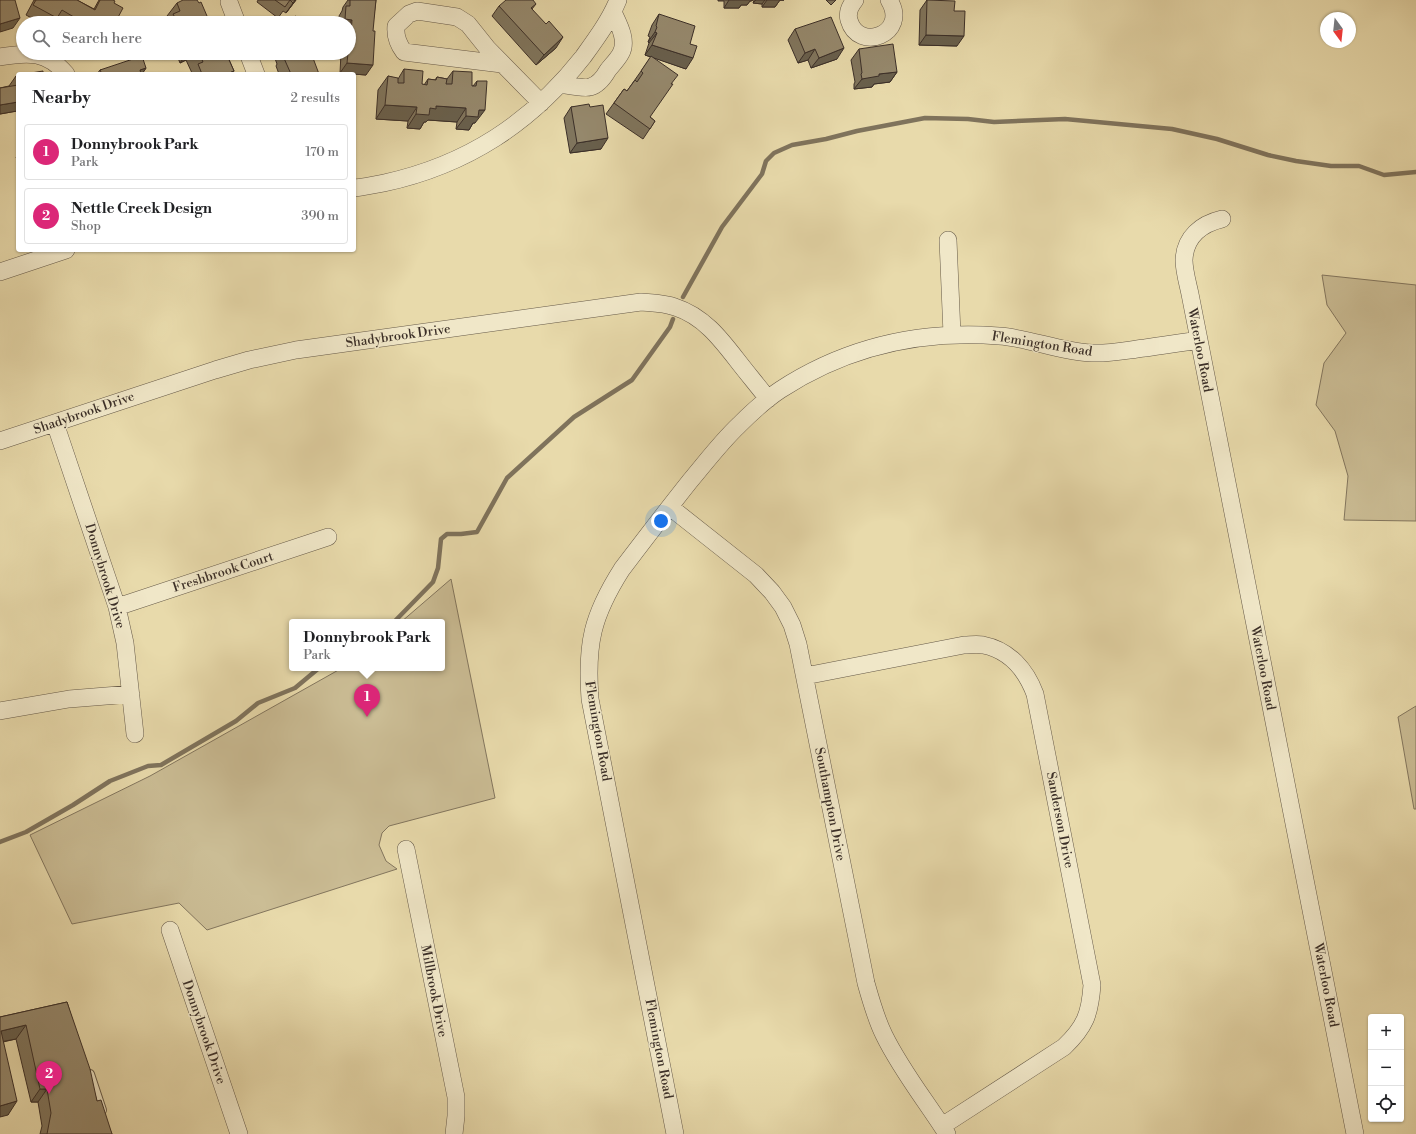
<!DOCTYPE html>
<html lang="en">
<head>
<meta charset="utf-8">
<style>
  :root { --surface:#fff; --page:#f2f2f2; --text:#202124; --muted:#757577; --line:#e0e0e0; --accent:#db2777 }
  body { margin:0; font-family:"Libre Bodoni",serif; background:var(--page); color:var(--text) }
  .controls { position:absolute; right:12px; bottom:12px; display:grid; overflow:hidden; border-radius:4px; box-shadow:0 1px 3px #0004 }
  .controls button { width:36px; height:36px; display:grid; place-items:center; padding:0; border:0; border-bottom:1px solid var(--line); background:var(--surface); color:var(--text); font:20px sans-serif }
  .compass { position:absolute; left:1320px; top:12px; width:36px; height:36px; border-radius:50%; background:var(--surface); box-shadow:0 1px 3px #0004; rotate:165deg }
  .you { position:absolute; left:661px; top:521px; width:14px; height:14px; margin:-10px; border:3px solid #fff; border-radius:50%; background:#1a73e8; box-shadow:0 0 0 6px #1a73e833 }
  .badge { display:grid; place-items:center; width:26px; height:26px; border-radius:50%; background:var(--accent); color:#fff; font-size:13px; font-weight:700 }
  .pin { position:absolute; translate:-50% -33px; filter:drop-shadow(0 1px 2px #0008) }
  .pin::after { content:''; position:absolute; top:21px; width:14px; height:12px; background:inherit; clip-path:polygon(0 0,100% 0,50% 100%) }
  .popup { position:absolute; left:289px; top:619px; width:156px; height:52px; box-sizing:border-box; display:grid; place-content:center; border-radius:4px; background:var(--surface); filter:drop-shadow(0 1px 3px #0005); font-size:13px; white-space:nowrap; color:var(--muted) }
  .popup b { font-size:15px; color:var(--text) }
  .popup::after { content:''; position:absolute; left:50%; top:100%; margin-left:-8px; border:8px solid transparent; border-top-color:var(--surface) }
  .list { margin:0; padding:0; list-style:none }
  h2 { display:flex; justify-content:space-between; align-items:center; height:52px; margin:0; padding:0 16px; font-size:17px }
  h2 small { font-size:13px; font-weight:400; color:var(--muted) }
  .list li { display:grid; grid-template-columns:26px 1fr auto; gap:12px; align-items:center; box-sizing:border-box; height:56px; margin:0 8px 8px; padding:0 8px; border:1px solid var(--line); border-radius:4px }
  .list b { display:block; font-size:15px; white-space:nowrap }
  .list p { margin:0; font-size:13px; white-space:nowrap; color:var(--muted) }
  .list em { font-size:13px; font-style:normal; color:var(--muted) }
  .icon { flex:none; width:22px; height:22px; fill:none; stroke:currentColor; stroke-width:2; stroke-linecap:round; stroke-linejoin:round }
  .map { position:relative; flex:none; width:1416px; height:1134px; overflow:hidden }
  .search { position:absolute; background:var(--surface); box-shadow:0 1px 3px #0004; left:16px; top:16px; width:340px; height:44px; display:flex; align-items:center; gap:10px; box-sizing:border-box; padding:0 14px; border-radius:22px; color:var(--muted); font-size:15px }
  .panel { position:absolute; background:var(--surface); box-shadow:0 1px 3px #0004; left:16px; top:72px; width:340px; height:180px; border-radius:4px }
  .map>svg:first-child { display:block }
  .green { fill:#cbbd95; stroke:#83765e }
  .lines { fill:none; stroke-linecap:round; stroke-linejoin:round }
  .stream { stroke:#7f735c; stroke-width:4.5 }
  .service-casing { stroke:#665a49; stroke-width:10 }
  .minor-casing { stroke:#665a49; stroke-width:18 }
  .service { stroke:#f0e7c8; stroke-width:8 }
  .minor { stroke:#f0e7c8; stroke-width:17 }
  .wall { fill:#80755d; stroke:#3b2f28 }
  .shaded-wall { fill:#685f4c; stroke:#3b2f28 }
  .building { fill:#95886c; stroke:#3b2f28 }
  .labels { text-anchor:middle; dominant-baseline:central; stroke-width:3; stroke-linejoin:round; paint-order:stroke }
  .street-label { font-size:13px; fill:#3b2f28; stroke:#f0e7c8 }
</style>
</head>
<body>
<div class="map">
<svg width="1416" height="1134" viewBox="0 0 1416 1134">
  <rect width="100%" height="100%" fill="#e8daab"/>
  <filter id="stains"><feTurbulence type="fractalNoise" baseFrequency=".005" numOctaves="4"/><feColorMatrix values="0 0 0 0 .2 0 0 0 0 .09 0 0 0 0 .02 0 0 0 .5 -.17"/></filter>
  <radialGradient id="worn" r=".72"><stop offset=".6" stop-color="#630" stop-opacity="0"/><stop offset="1" stop-color="#630" stop-opacity=".3"/></radialGradient>
  <path class="green" d="M 1322,275 L 1416,285 L 1416,521 L 1344,520 L 1348,476 L 1335,431 L 1316,405 L 1324,363 L 1346,333 L 1327,305 Z
    M 451,579 L 495,798 L 389,826 L 382,833 L 379,845 L 386,861 L 397,869 L 207,930 L 179,903 L 72,924 L 30,835 L 150,776 L 342,668 L 442,668 L 442,622 L 401,622 Z
    M 1416,706 L 1416,809 L 1414,809 L 1398,717 Z"/>
  <g class="lines">
    <path class="stream" d="M 683,297 L 722,227 L 762,174 L 766,161 L 774,153 L 792,145 L 826,139 L 857,131 L 925,118 L 968,119 L 994,122 L 1065,119 L 1172,129 L 1217,139 L 1268,155 L 1296,161 L 1331,166 L 1359,166 L 1384,175 L 1416,172
      M 394,622 L 433,582 L 438,568 L 441,539 L 447,534 L 461,534 L 477,532 L 507,478 L 574,417 L 632,380 L 670,327 L 673,319
      M 0,842 L 26,832 L 73,805 L 110,781 L 148,766 L 161,765 L 236,721 L 258,703 L 295,688 L 319,668"/>
    <g class="service-casing">
      <path id="service" d="M 90,1074 L 102,1110"/>
    </g>
    <g class="minor-casing">
      <path id="minor" d="M 855,0 C 850,6 847,13 849,20 C 858,53 910,34 889,0
        M 229,2 L 237,23
        M 248,53 L 256,74
        M 0,57 C 28,52 47,51 66,74
        M 502,64 L 404,52 C 398,44 395,36 396,26 L 409,14 L 417,11 L 457,17 L 468,24 L 488,49 L 541,103
        M 560,84 C 567,85 584,89 590,87 C 598,85 604,77 608,70 C 612,65 618,59 621,53 C 628,40 618,23 613,12
        M 354,188 C 364,187 374,185 384,183 C 467,165 531,123 583,57 C 596,39 610,20 618,0
        M 1222,219 C 1201,224 1185,237 1184,260 C 1184,271 1188,284 1190,294 L 1355,1134
        M 948,240 L 952,334
        M 0,272 L 66,250
        M 55,423 L 117,607 L 125,643 L 135,734
        M 0,441 L 215,370 L 249,360 L 296,350 L 641,302 C 653,303 664,303 675,307 C 703,316 720,338 737,360 C 747,373 758,386 768,399
        M 670,507 L 756,575 L 772,592 L 783,607 L 792,625 L 798,644 L 866,983 C 871,1001 876,1019 884,1035 C 901,1070 926,1101 947,1134
        M 117,607 L 328,537
        M 805,676 L 964,645 C 970,645 977,644 983,645 C 1009,650 1026,670 1035,694 L 1092,985 C 1090,1014 1085,1027 1064,1047 L 942,1126
        M 0,711 L 69,699 L 131,694
        M 406,849 L 456,1097 L 456,1116 L 454,1134
        M 170,930 L 239,1134
        M 675,1134 L 590,699 C 586,644 592,616 622,569 C 644,540 667,510 690,481 C 706,462 721,442 739,425 C 751,413 765,400 780,390 C 846,347 920,330 999,336 C 1030,338 1060,352 1092,353 C 1110,354 1127,350 1145,348 C 1163,345 1181,343 1199,340"/>
    </g>
    <use href="#service" class="service"/>
    <use href="#minor" class="minor"/>
  </g>
  <path class="wall" d="M 34,0 L 77,0 L 94,9 L 99,0 L 113,0 L 115,23 L 59,23 L 55,21 L 54,23 L 41,23 L 26,15 Z
    M 258,0 L 296,0 L 286,13 L 283,11 L 278,18 L 257,2 Z
    M 348,0 L 376,0 L 366,75 L 340,73 L 341,53 L 349,53 L 349,23 L 338,23 L 339,16 L 342,11 L 343,7 Z
    M 718,0 L 753,0 L 751,1 L 750,1 L 747,5 L 741,5 L 739,8 L 724,8 L 724,1 L 718,1 Z
    M 754,0 L 784,0 L 780,0 L 775,7 L 762,7 L 762,4 L 753,3 Z
    M 826,0 L 836,0 L 831,5 Z
    M 927,0 L 957,46 L 919,45 L 920,10 Z
    M 177,3 L 210,23 L 167,23 L 169,20 L 167,16 Z
    M 536,4 L 532,9 L 556,48 L 536,65 L 492,16 L 499,6 Z
    M 659,14 L 690,44 L 686,69 L 655,58 L 650,117 L 655,121 L 643,139 L 606,114 L 624,89 L 627,91 L 651,57 L 645,55 L 649,43 L 648,42 L 650,37 L 648,36 L 652,25 Z
    M 795,29 L 837,59 L 811,68 L 808,60 L 798,63 L 788,40 Z
    M 859,49 L 897,72 L 890,82 L 874,84 L 872,87 L 854,89 L 854,84 L 855,82 L 851,60 Z
    M 176,53 L 226,53 L 234,71 L 232,74 L 191,74 L 192,73 L 186,60 L 180,63 Z
    M 273,53 L 306,53 L 309,59 L 319,74 L 279,74 L 276,66 L 277,64 Z
    M 146,68 L 142,74 L 97,74 L 100,70 Z
    M 404,69 L 422,84 L 424,85 L 428,79 L 435,80 L 437,77 L 447,79 L 453,71 L 472,86 L 473,86 L 477,81 L 475,123 L 473,123 L 469,130 L 456,129 L 457,122 L 428,120 L 426,122 L 424,122 L 420,129 L 407,128 L 408,121 L 376,119 L 378,90 L 388,76 L 398,79 Z
    M 18,75 L 18,117 L 17,111 L 0,114 L 0,88 L 9,86 L 16,76 Z
    M 571,107 L 590,107 L 601,149 L 570,153 L 564,118 Z
    M 18,155 L 18,162 L 16,157 Z
    M 67,1002 L 97,1101 L 112,1134 L 40,1134 L 42,1126 L 38,1102 L 31,1102 L 16,1039 L 3,1042 L 8,1115 L 0,1017 Z"/>
  <path class="shaded-wall" d="M 295,0 L 296,0 L 286,13 L 293,3 Z
    M 729,0 L 753,0 L 751,1 L 750,1 L 747,5 L 741,5 L 739,8 L 724,8 Z
    M 756,0 L 765,0 L 762,4 L 753,3 Z
    M 767,0 L 784,0 L 780,0 L 775,7 L 762,7 Z
    M 20,18 L 13,28 L 0,32 L 0,24 Z
    M 345,19 L 352,20 L 349,24 L 349,23 L 342,23 Z
    M 353,31 L 349,37 L 349,34 L 351,32 Z
    M 655,32 L 657,33 L 649,43 L 648,42 Z
    M 926,35 L 964,36 L 957,46 L 919,45 Z
    M 563,37 L 556,48 L 536,65 L 544,55 Z
    M 652,45 L 693,58 L 686,69 L 645,55 Z
    M 844,48 L 837,59 L 811,68 L 819,58 Z
    M 815,49 L 808,60 L 798,63 L 805,53 Z
    M 187,53 L 191,53 L 186,60 L 180,63 Z
    M 347,63 L 373,65 L 366,75 L 340,73 Z
    M 146,68 L 142,74 L 137,74 L 140,70 Z
    M 897,72 L 890,82 L 874,84 L 872,87 L 854,89 L 862,79 L 879,74 Z
    M 18,102 L 18,109 L 17,111 L 0,114 L 0,105 Z
    M 385,105 L 417,107 L 408,121 L 376,119 Z
    M 436,106 L 466,108 L 457,122 L 428,120 L 426,122 L 424,122 L 420,129 L 407,128 L 416,114 L 430,108 Z
    M 479,110 L 485,110 L 475,123 L 473,123 L 469,130 L 456,129 L 466,116 Z
    M 608,138 L 601,149 L 570,153 L 577,143 Z
    M 26,1025 L 16,1039 L 0,1042 L 1,1031 Z
    M 40,1089 L 47,1089 L 38,1102 L 31,1102 Z
    M 17,1101 L 8,1115 L 0,1117 L 0,1106 Z"/>
  <path class="building" d="M 0,0 L 15,0 L 20,18 L 0,24 Z
    M 36,0 L 77,0 L 95,10 L 100,0 L 113,0 L 115,1 L 114,3 L 123,8 L 115,23 L 84,23 L 62,10 L 57,18 L 33,5 Z
    M 183,0 L 197,0 L 199,3 L 201,2 L 210,23 L 178,23 L 173,14 L 180,11 L 177,3 Z
    M 275,0 L 295,0 L 293,3 L 290,0 L 285,7 Z
    M 350,0 L 376,0 L 373,31 L 375,31 L 373,65 L 347,63 L 348,53 L 349,53 L 349,43 L 352,43 L 353,31 L 351,32 L 352,20 L 345,19 L 346,6 L 350,6 Z
    M 506,0 L 533,0 L 536,4 L 531,8 L 546,24 L 549,21 L 563,37 L 544,55 L 499,6 Z
    M 927,0 L 955,1 L 954,11 L 965,11 L 964,36 L 926,35 Z
    M 659,14 L 695,26 L 690,44 L 697,46 L 693,58 L 652,45 L 657,33 L 655,32 L 657,27 L 656,26 Z
    M 296,16 L 300,23 L 280,23 Z
    M 831,17 L 844,48 L 819,58 L 815,49 L 805,53 L 795,29 Z
    M 236,19 L 238,23 L 227,23 Z
    M 893,44 L 897,72 L 879,74 L 879,76 L 862,79 L 861,74 L 862,73 L 859,49 Z
    M 199,53 L 226,53 L 234,71 L 231,72 L 232,74 L 202,74 L 198,64 L 203,62 Z
    M 284,53 L 306,53 L 309,59 L 313,58 L 319,74 L 291,74 L 283,56 L 285,55 Z
    M 142,56 L 146,68 L 140,70 L 141,74 L 102,74 L 100,70 Z
    M 651,56 L 678,75 L 671,84 L 673,84 L 650,117 L 655,121 L 650,129 L 614,103 L 624,89 L 627,91 L 635,80 L 637,82 L 643,73 L 641,71 Z
    M 404,69 L 423,71 L 422,84 L 427,85 L 428,79 L 436,80 L 437,77 L 447,79 L 446,84 L 452,84 L 453,71 L 472,72 L 472,86 L 476,86 L 477,81 L 487,81 L 485,110 L 479,110 L 478,117 L 466,116 L 466,108 L 436,106 L 436,109 L 430,108 L 429,115 L 416,114 L 417,107 L 385,105 L 388,76 L 398,78 L 398,83 L 404,83 Z
    M 43,71 L 43,74 L 25,74 Z
    M 18,75 L 18,102 L 0,105 L 0,88 L 18,85 L 16,76 Z
    M 589,104 L 590,107 L 603,105 L 608,138 L 577,143 L 571,107 Z
    M 67,1002 L 90,1069 L 97,1101 L 101,1100 L 112,1134 L 47,1134 L 51,1113 L 47,1089 L 40,1089 L 26,1025 L 1,1031 L 17,1101 L 0,1106 L 0,1017 Z"/>
  <g class="labels">
    <g class="street-label">
      <text transform="translate(398 336) rotate(-8)">Shadybrook Drive</text>
      <text transform="translate(1042 344) rotate(9)">Flemington Road</text>
      <text transform="translate(1200 350) rotate(79)">Waterloo Road</text>
      <text transform="translate(84 413) rotate(-19)">Shadybrook Drive</text>
      <text transform="translate(223 572) rotate(-18)">Freshbrook Court</text>
      <text transform="translate(105 576) rotate(73)">Donnybrook Drive</text>
      <text transform="translate(1263 668) rotate(79)">Waterloo Road</text>
      <text transform="translate(598 731) rotate(80)">Flemington Road</text>
      <text transform="translate(830 804) rotate(79)">Southampton Drive</text>
      <text transform="translate(1060 820) rotate(79)">Sanderson Drive</text>
      <text transform="translate(1326 985) rotate(79)">Waterloo Road</text>
      <text transform="translate(434 991) rotate(79)">Millbrook Drive</text>
      <text transform="translate(204 1032) rotate(71)">Donnybrook Drive</text>
      <text transform="translate(659 1049) rotate(79)">Flemington Road</text>
    </g>
  </g>
  <rect width="100%" height="100%" filter="url(#stains)"/>
  <rect width="100%" height="100%" fill="url(#worn)"/>
</svg>
<div class="controls">
<button>+</button>
<button>−</button>
<button><svg class="icon" aria-label="locate" viewBox="0 0 24 24"><circle cx="12" cy="12" r="6"/><path d="M12 2v4M12 18v4M2 12h4M18 12h4"/></svg></button>
</div>
<svg class="compass" viewBox="-18 -18 36 36"><path d="M0-13l5 13h-10z" fill="#e53935"/><path d="M0 13l5-13h-10z" fill="#757577"/></svg>
<div class="you"></div>
<div class="pin badge" style="left:367px;top:717px">1</div>
<div class="popup"><b>Donnybrook Park</b>Park</div>
<div class="pin badge" style="left:49px;top:1094px">2</div>
<div class="search"><svg class="icon" aria-label="search" viewBox="0 0 24 24"><circle cx="10" cy="10" r="6"/><path d="M15 15l6 6"/></svg>Search here</div>
<section class="panel">
<h2>Nearby<small>2 results</small></h2>
<ul class="list">
<li><span class="badge">1</span><div><b>Donnybrook Park</b><p>Park</p></div><em>170 m</em></li>
<li><span class="badge">2</span><div><b>Nettle Creek Design</b><p>Shop</p></div><em>390 m</em></li>
</ul>
</section>
</div>
</body>
</html>
